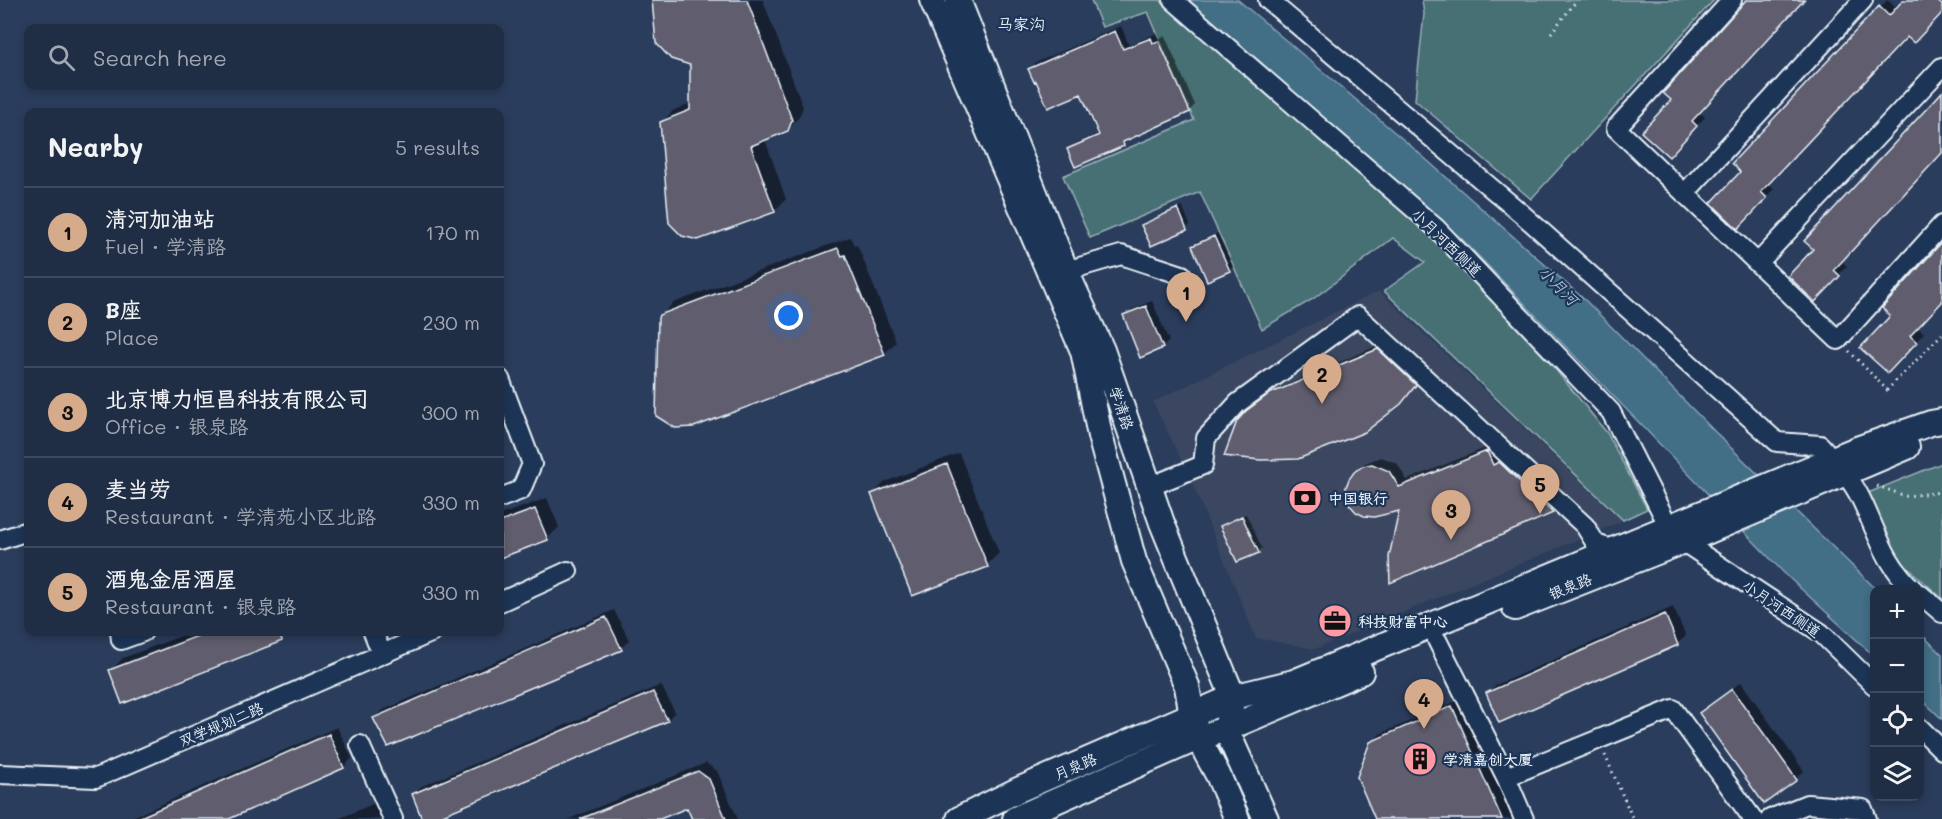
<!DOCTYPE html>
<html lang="en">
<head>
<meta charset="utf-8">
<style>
  :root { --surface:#202e45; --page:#28364c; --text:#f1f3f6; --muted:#a2a8b3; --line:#3d4a5e; --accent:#d6ab8b }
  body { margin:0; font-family:Mali,"LXGW WenKai TC",sans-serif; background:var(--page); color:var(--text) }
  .controls { position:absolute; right:18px; bottom:18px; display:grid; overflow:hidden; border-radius:12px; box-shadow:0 3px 9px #0003 }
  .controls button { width:54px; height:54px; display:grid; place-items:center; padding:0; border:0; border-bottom:2px solid var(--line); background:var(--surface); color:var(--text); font:30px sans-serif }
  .you { position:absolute; left:789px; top:316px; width:21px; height:21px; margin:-15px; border:4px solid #fff; border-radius:50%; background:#1a73e8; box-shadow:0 0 0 9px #1a73e833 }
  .badge { display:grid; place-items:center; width:39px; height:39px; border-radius:50%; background:var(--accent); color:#111; font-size:20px; font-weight:700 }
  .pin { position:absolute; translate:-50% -50px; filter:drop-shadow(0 2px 3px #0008) }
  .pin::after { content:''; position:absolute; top:32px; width:21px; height:18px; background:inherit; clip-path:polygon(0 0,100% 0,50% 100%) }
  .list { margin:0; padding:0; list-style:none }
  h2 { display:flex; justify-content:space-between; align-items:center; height:78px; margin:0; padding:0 24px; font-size:26px }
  h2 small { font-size:20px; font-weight:400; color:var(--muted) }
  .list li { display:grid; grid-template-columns:39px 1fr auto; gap:18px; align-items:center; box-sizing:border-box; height:90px; padding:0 24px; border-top:2px solid var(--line) }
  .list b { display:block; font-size:22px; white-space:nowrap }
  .list p { margin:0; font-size:20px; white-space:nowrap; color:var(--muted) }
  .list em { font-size:20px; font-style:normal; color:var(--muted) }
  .icon { flex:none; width:33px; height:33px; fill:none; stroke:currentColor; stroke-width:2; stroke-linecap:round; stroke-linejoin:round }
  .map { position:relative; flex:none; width:1942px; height:819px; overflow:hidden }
  .search { position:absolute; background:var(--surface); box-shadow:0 3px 9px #0003; left:24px; top:24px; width:480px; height:66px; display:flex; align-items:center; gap:15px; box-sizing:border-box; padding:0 21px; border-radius:12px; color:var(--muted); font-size:22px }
  .panel { position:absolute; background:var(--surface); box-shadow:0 3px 9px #0003; left:24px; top:108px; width:480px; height:528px; border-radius:12px }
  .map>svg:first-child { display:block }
  .built { fill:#3b4761 }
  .green { fill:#476f74; stroke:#98b0b6; stroke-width:1.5 }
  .water { fill:#426e86; stroke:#84a2b4; stroke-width:1.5 }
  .shadow { fill:#0007 }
  .building { fill:#615d6e; stroke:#e8f1f8; stroke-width:1.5 }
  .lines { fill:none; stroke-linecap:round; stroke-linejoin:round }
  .minor-casing { stroke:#e8f1f8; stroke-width:22 }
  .major-casing { stroke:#e8f1f8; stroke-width:28 }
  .path { stroke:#e8f1f8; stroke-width:3; stroke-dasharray:1.5 4.5; stroke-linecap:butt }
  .minor { stroke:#1d3557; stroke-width:18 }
  .major { stroke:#1d3557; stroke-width:24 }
  .labels { text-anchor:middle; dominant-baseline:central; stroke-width:4.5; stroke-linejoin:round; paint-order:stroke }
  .street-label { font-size:15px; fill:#e8f1f8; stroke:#1d3557 }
  .poi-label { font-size:15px; font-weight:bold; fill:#e8f1f8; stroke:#1d3557; text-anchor:start }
  .neighbourhood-label { font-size:16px; fill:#e8f1f8; stroke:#1d3557 }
  .water-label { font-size:16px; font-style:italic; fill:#aec3d0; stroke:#1d3557 }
</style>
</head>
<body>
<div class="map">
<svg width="1942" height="819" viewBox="0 0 1942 819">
  <rect width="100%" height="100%" fill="#2b3d5c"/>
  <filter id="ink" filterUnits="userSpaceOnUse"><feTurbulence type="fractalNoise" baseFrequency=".0167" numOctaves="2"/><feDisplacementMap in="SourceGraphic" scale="12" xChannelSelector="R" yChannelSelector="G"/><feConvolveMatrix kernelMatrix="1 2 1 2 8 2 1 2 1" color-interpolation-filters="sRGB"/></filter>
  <g filter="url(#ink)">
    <path class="built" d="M 1379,291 L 1622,521 L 1315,649 L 1256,638 L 1191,480 L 1153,402 Z"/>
    <path class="green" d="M 1091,0 L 1160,0 L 1385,194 L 1446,251 L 1551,364 L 1607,433 L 1647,509 L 1623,520 L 1384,291 L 1425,262 L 1393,238 L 1313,299 L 1262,329 L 1200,192 L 1090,238 L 1063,176 L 1194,120 L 1148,12 L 1102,27 Z
      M 1422,0 L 1714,0 L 1531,199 L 1415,100 L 1424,14 Z
      M 1942,463 L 1942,598 L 1898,559 L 1868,493 Z"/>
    <path class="water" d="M 1184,0 L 1238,0 L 1412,147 L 1586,301 L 1728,445 L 1876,589 L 1874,656 L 1786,575 L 1463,240 Z
      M 1920,633 L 1942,654 L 1942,719 L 1920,698 Z"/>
    <path class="shadow" d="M 653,0 L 763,0 L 803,107 L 799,117 L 787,130 L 765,139 L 786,199 L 774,211 L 662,122 L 674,110 L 692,103 L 691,64 Z
      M 1749,0 L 1802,0 L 1699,112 L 1705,117 L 1677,147 L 1673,100 Z
      M 1887,0 L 1898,8 L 1906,0 L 1942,0 L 1942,11 L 1907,35 L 1768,183 L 1774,189 L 1738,227 L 1742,171 Z
      M 1121,26 L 1129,45 L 1157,33 L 1159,38 L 1165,36 L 1195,105 L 1189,111 L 1129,139 L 1123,145 L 1069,150 L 1075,144 L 1099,133 L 1081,92 L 1037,79 L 1029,69 L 1035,63 Z
      M 1942,94 L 1942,151 L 1841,261 L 1847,266 L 1823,292 L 1815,249 Z
      M 1182,206 L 1190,225 L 1186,229 L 1151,244 L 1143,225 L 1147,221 Z
      M 1218,233 L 1233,266 L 1229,270 L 1194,246 L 1197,242 Z
      M 850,237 L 854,245 L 857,244 L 896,342 L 884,354 L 661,316 L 673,303 Z
      M 1942,245 L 1942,301 L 1917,327 L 1924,333 L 1896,363 L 1892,315 Z
      M 1152,301 L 1169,341 L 1163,347 L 1125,316 L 1131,310 Z
      M 1386,342 L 1420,378 L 1400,403 L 1276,391 L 1275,390 Z
      M 1495,444 L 1560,504 L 1552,512 L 1391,580 L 1401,508 L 1356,472 L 1365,463 L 1381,457 L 1397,463 L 1407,480 Z
      M 959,453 L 999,553 L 987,565 L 873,494 L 885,482 Z
      M 547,498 L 559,527 L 547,539 L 500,557 L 500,515 Z
      M 1246,514 L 1262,548 L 1258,552 L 1222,526 L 1226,522 Z
      M 1673,607 L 1686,636 L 1677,644 L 1488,693 L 1496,685 Z
      M 614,610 L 629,640 L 621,648 L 375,718 L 383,710 Z
      M 191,632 L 290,632 L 281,640 L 111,670 L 123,658 Z
      M 1741,682 L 1804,771 L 1796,779 L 1701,713 Z
      M 661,685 L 675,712 L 667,720 L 429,819 L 424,819 L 413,794 L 422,786 Z
      M 1461,699 L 1514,819 L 1376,819 L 1372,743 L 1380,734 Z
      M 337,727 L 352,758 L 344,767 L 225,819 L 128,819 Z
      M 706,763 L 717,771 L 738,819 L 693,819 L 688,806 L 656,819 L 569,819 Z
      M 377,802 L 385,819 L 338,819 Z
      M 1848,810 L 1852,811 L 1855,819 L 1828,819 Z"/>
    <path class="building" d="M 652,0 L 747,0 L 792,120 L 788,131 L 751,146 L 775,212 L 698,240 L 682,236 L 669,223 L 660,122 L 690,110 L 690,65 L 671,59 L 656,43 Z
      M 1746,0 L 1804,0 L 1692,121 L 1697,126 L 1669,157 L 1641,132 L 1671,100 L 1663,93 Z
      M 1903,0 L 1936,0 L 1942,5 L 1942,13 L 1914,43 L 1907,37 L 1761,192 L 1767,198 L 1738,229 L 1711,203 L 1740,172 L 1732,163 L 1879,6 L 1889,16 Z
      M 1115,31 L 1123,49 L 1151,38 L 1153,43 L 1159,41 L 1190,112 L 1123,142 L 1124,146 L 1075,167 L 1067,149 L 1099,135 L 1081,94 L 1048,108 L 1036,81 L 1034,82 L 1028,69 Z
      M 1942,92 L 1942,153 L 1834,270 L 1840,276 L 1815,302 L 1788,276 L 1813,249 L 1804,241 Z
      M 1178,208 L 1187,230 L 1151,246 L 1141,225 Z
      M 1214,236 L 1230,271 L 1207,281 L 1192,246 Z
      M 1942,242 L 1942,302 L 1910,336 L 1917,342 L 1888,373 L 1860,348 L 1890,316 L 1882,308 Z
      M 838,248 L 842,256 L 845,255 L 885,355 L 694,427 L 675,428 L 656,416 L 658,318 L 659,315 Z
      M 1146,306 L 1163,348 L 1140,358 L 1123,315 Z
      M 1378,349 L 1416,385 L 1401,404 L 1365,432 L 1298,459 L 1260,460 L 1224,456 L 1237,421 L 1246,411 L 1269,394 Z
      M 1487,451 L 1493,465 L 1499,462 L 1553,513 L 1390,583 L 1389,557 L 1399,511 L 1374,517 L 1364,516 L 1356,512 L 1350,505 L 1346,497 L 1346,487 L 1349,479 L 1355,471 L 1363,466 L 1372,464 L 1389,471 L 1399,487 Z
      M 947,464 L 988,567 L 912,596 L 871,494 Z
      M 535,509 L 548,540 L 500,558 L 500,522 Z
      M 1242,516 L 1259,553 L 1237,562 L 1220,526 Z
      M 1665,614 L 1678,645 L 1499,723 L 1486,693 Z
      M 606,617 L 622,650 L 388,747 L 373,718 Z
      M 208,632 L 279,632 L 282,641 L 122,704 L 109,670 Z
      M 1732,689 L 1797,780 L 1764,804 L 1699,713 Z
      M 653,692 L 668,721 L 433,819 L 422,819 L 412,794 Z
      M 1452,706 L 1502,819 L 1375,819 L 1357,777 L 1370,742 Z
      M 329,734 L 344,768 L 229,819 L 136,819 Z
      M 698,771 L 709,779 L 726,819 L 692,819 L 687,808 L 660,819 L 580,819 Z"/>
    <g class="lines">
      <g class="minor-casing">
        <path id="minor" d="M 1173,0 L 1436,228 L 1611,412 L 1669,527
          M 1268,0 L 1522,214 L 1777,442 L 1820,445 C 1835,462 1850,477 1860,497 C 1877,531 1884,563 1914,590
          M 1732,0 L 1616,128 L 1838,340 L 1942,225
          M 1685,193 L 1863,0
          M 1758,263 L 1942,67
          M 1066,271 L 1121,255 L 1182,275
          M 500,379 L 532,464 L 521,490 L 500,498
          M 1149,487 L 1203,465 L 1206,438 L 1238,403 L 1358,316 L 1585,526 L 1596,544 L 1614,550
          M 0,540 L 28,531
          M 1682,541 L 1821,633 L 1874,685
          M 1920,594 L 1942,613
          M 500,602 L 568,571
          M 120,632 L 121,640 L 143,632
          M 373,632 L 382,654
          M 1437,640 L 1506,777 L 1524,819
          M 1920,728 L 1942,750
          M 360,745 L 393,819
          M 0,774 L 96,778 L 433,632
          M 1506,777 L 1673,709 L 1753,819
          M 1770,819 L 1807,804 L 1863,809 L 1867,819"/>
      </g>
      <g class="major-casing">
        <path id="major" d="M 932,0 L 1083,351 L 1100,436 L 1134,561 L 1187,686 L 1192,716 L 1198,738 L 1218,775 L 1237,819
          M 958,0 L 1066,271 L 1102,350 L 1162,523 L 1233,697 L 1226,729 L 1266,819
          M 1515,608 L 1697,536 L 1907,447
          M 959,819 L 1018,790 L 1233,697 L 1294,682 L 1857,449 L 1931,423 L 1942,421
          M 1015,819 L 1198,738 L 1226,729 L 1361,672"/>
      </g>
      <path class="path" d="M 1551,33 L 1577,0
        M 1849,351 L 1887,390 L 1942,334
        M 1877,486 L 1906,496 L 1942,492
        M 1605,755 L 1633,819"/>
      <use href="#minor" class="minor"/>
      <use href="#major" class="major"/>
    </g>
  </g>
  <defs>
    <g id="bank-disc" transform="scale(1.725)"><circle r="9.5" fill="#ff9aa2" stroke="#1d3557"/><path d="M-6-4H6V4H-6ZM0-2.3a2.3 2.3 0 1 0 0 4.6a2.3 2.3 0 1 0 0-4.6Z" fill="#111"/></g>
    <g id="office-disc" transform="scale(1.725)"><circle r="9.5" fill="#ff9aa2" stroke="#1d3557"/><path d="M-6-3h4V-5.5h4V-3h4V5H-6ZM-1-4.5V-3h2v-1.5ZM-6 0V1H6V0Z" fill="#111"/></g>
    <g id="building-disc" transform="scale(1.725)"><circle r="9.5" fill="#ff9aa2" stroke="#1d3557"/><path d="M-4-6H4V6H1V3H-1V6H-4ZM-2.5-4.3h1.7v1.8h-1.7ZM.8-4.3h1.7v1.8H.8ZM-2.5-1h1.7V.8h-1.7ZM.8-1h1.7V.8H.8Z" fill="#111"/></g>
  </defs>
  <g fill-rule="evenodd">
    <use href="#bank-disc" x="1305" y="498"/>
    <use href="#office-disc" x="1335" y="621"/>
    <use href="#building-disc" x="1420" y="759"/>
  </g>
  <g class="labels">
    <g class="street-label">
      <text transform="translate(1447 242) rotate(44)">小月河西侧道</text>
      <text transform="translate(1122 408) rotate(71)">学清路</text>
      <text transform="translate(1570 586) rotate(-22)">银泉路</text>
      <text transform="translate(1782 608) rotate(34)">小月河西侧道</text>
      <text transform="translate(221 724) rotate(-23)">双学规划二路</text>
      <text transform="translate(1075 766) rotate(-23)">月泉路</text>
    </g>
    <g class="poi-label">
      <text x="1328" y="498">中国银行</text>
      <text x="1358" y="621">科技财富中心</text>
      <text x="1443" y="759">学清嘉创大厦</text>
    </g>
    <g class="neighbourhood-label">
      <text x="1021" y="23">马家沟</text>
    </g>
    <g class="water-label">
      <text transform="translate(1559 285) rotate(45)">小月河</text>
    </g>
  </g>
</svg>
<div class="controls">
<button>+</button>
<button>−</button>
<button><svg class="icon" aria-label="locate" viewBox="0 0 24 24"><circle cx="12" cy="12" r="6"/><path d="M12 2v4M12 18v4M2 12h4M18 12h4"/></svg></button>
<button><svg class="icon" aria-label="layers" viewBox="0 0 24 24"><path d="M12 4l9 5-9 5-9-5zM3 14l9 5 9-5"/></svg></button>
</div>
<div class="you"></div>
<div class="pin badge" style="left:1186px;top:322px">1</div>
<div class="pin badge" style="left:1322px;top:404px">2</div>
<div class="pin badge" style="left:1451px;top:540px">3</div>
<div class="pin badge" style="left:1424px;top:729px">4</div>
<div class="pin badge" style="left:1540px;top:514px">5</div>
<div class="search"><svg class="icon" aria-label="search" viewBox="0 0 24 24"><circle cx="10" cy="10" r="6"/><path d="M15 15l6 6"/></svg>Search here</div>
<section class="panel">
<h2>Nearby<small>5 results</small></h2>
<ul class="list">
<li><span class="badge">1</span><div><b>清河加油站</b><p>Fuel · 学清路</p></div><em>170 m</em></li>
<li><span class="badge">2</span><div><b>B座</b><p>Place</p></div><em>230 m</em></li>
<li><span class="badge">3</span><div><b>北京博力恒昌科技有限公司</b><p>Office · 银泉路</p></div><em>300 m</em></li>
<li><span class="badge">4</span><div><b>麦当劳</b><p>Restaurant · 学清苑小区北路</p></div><em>330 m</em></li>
<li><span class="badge">5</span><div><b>酒鬼金居酒屋</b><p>Restaurant · 银泉路</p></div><em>330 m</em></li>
</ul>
</section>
</div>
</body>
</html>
